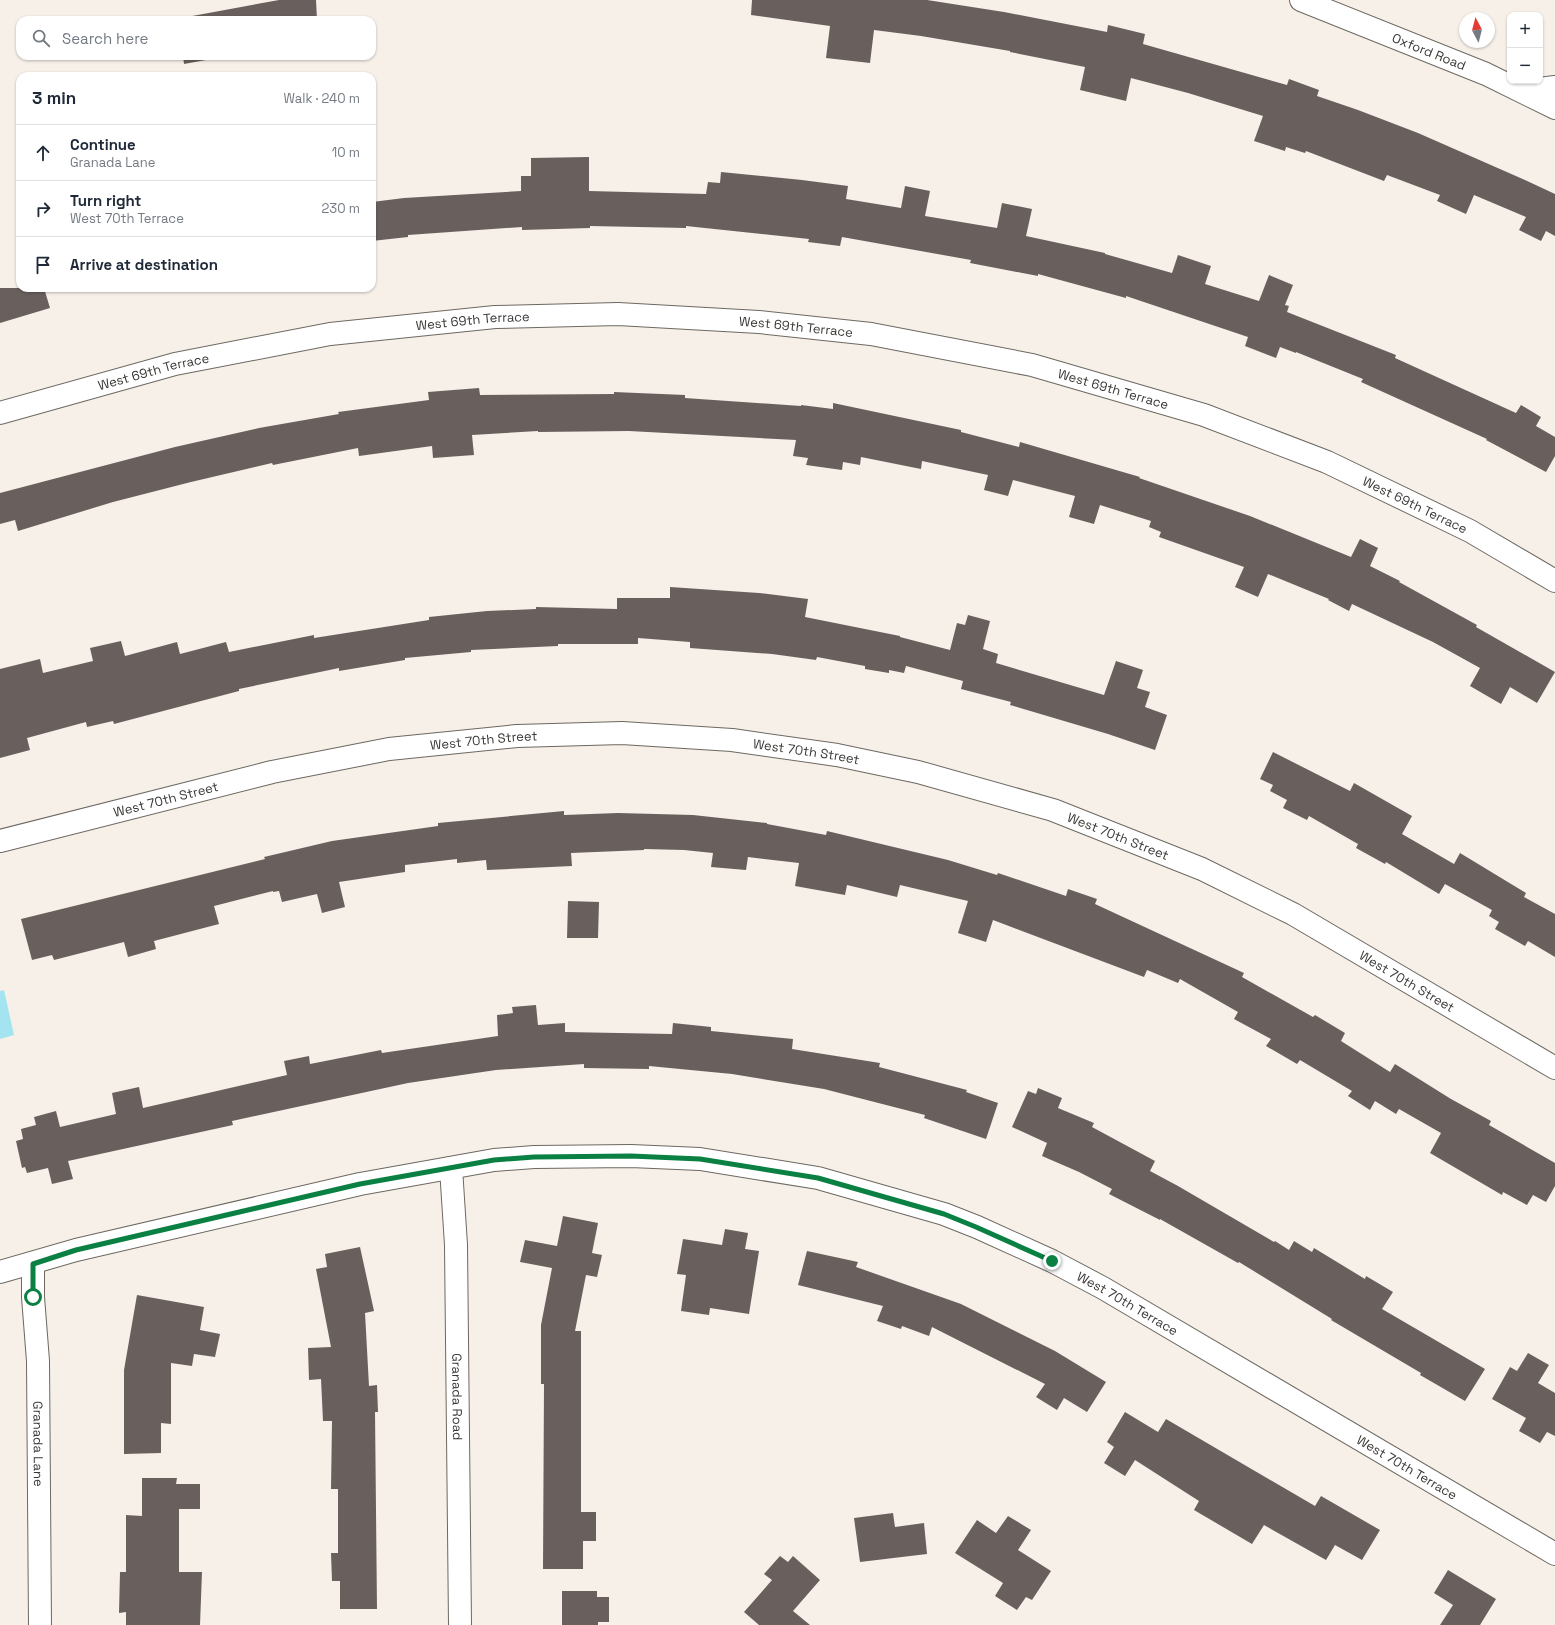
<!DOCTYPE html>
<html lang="en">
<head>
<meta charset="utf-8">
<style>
  :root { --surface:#fff; --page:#f2f2f3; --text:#1f2937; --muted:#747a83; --line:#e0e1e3 }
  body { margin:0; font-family:"Space Grotesk",sans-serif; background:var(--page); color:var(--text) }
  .controls { position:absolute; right:12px; top:12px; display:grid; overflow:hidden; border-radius:8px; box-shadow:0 1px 3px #0004 }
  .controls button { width:36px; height:36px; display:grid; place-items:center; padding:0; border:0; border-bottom:1px solid var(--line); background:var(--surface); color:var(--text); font:20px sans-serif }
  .compass { position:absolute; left:1459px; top:12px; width:36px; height:36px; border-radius:50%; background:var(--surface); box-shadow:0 1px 3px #0004; rotate:353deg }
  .stop { position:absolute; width:12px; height:12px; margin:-9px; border:3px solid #0b8043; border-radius:50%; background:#fff }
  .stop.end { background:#0b8043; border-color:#fff; box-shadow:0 1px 4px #0008 }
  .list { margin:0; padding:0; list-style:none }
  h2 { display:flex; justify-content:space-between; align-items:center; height:52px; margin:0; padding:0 16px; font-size:17px }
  h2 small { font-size:13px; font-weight:400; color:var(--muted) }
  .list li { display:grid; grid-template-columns:26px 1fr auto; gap:12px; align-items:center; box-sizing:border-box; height:56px; padding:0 16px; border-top:1px solid var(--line) }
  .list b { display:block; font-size:15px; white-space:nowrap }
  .list p { margin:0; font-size:13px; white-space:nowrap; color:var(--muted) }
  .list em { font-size:13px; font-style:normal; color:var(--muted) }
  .icon { flex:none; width:22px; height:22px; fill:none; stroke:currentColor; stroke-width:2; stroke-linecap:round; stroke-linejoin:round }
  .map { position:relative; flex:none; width:1555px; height:1625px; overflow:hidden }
  .search { position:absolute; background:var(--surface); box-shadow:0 1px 3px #0004; left:16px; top:16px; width:360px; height:44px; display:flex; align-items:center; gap:10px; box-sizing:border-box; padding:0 14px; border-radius:12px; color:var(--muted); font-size:15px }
  .panel { position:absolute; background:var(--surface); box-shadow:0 1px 3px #0004; left:16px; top:72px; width:360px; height:220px; border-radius:12px }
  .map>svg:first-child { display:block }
  .water { fill:#a4e4f1 }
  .building { fill:#69605e }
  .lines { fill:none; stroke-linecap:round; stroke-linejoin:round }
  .minor-casing { stroke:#6d6861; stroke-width:24 }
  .minor { stroke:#fff; stroke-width:22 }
  .route { stroke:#0b8043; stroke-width:5 }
  .labels { text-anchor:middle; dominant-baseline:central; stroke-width:4; stroke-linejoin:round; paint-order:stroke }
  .street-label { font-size:13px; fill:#3b3936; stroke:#fff }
</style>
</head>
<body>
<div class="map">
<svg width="1555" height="1625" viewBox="0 0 1555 1625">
  <rect width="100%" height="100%" fill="#f6f0e8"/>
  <path class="water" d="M 4,990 L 14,1035 L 0,1039 L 0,991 Z"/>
  <path class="building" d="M 279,0 L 316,0 L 317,20 L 177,20 L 176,19 Z
    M 752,0 L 927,0 L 1004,12 L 1107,32 L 1108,25 L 1145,34 L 1143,44 L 1287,85 L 1289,79 L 1319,90 L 1317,96 L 1358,110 L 1418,133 L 1525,180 L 1555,194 L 1555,236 L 1546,231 L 1541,241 L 1519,230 L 1526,217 L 1474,195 L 1466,214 L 1437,201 L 1440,195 L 1387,175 L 1384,181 L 1306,151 L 1305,153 L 1286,147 L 1285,151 L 1254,141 L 1263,116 L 1188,93 L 1131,78 L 1126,101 L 1080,90 L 1085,67 L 1010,52 L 1010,51 L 921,36 L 874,30 L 870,63 L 826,58 L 830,26 L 751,15 Z
    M 183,56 L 228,56 L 184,64 Z
    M 589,157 L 589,191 L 706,194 L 708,182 L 720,183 L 721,172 L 802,180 L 848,186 L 846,199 L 901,208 L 905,186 L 930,191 L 925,216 L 997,228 L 1002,203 L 1032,209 L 1026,236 L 1105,253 L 1105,254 L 1172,273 L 1178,255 L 1211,266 L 1205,284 L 1259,301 L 1269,275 L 1293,285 L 1285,305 L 1289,306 L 1287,312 L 1396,355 L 1395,358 L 1516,413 L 1521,405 L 1541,417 L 1536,426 L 1555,437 L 1555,456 L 1546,472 L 1486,440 L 1487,439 L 1361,382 L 1363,379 L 1296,352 L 1296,353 L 1280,347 L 1276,358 L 1245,346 L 1248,337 L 1126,296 L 1126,298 L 1038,274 L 1038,276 L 970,263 L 971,260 L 842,237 L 840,246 L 808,242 L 809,239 L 686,226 L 686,228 L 590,226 L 590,228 L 522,230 L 522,227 L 408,235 L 408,237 L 372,241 L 372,202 L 404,198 L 521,191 L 521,176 L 531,176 L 531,158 Z
    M 0,288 L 44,288 L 50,308 L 0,323 Z
    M 479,388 L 480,395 L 614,394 L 614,392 L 685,395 L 685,398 L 801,406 L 801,405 L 833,409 L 833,403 L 961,430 L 961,432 L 1019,447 L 1020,442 L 1140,477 L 1139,478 L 1250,516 L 1351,557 L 1360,539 L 1378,548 L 1370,566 L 1400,581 L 1399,582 L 1477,625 L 1476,627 L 1555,672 L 1537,703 L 1510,687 L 1501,704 L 1470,686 L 1480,668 L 1433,642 L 1352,604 L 1349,611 L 1328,600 L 1329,599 L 1268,574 L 1258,597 L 1235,587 L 1244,567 L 1159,537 L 1161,532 L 1149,527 L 1151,521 L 1100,505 L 1094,524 L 1069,517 L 1075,496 L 1013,480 L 1008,496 L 984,490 L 988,475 L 922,461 L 921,469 L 861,457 L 860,465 L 843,462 L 842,470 L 806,465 L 808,458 L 793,456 L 796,440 L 629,431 L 538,432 L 538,431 L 472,435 L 474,455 L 433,458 L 432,446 L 359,456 L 358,448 L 273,465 L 272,463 L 191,482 L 113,502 L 18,531 L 15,520 L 0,524 L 0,493 L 175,447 L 259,428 L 339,414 L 338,412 L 429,400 L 428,392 Z
    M 670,587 L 759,593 L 808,599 L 805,617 L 900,636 L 900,637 L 950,650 L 957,623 L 965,625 L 968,615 L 990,621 L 983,649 L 998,654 L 996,663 L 1104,695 L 1116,661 L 1143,670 L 1137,688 L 1150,692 L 1145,707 L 1167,715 L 1155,750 L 1108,734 L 1010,705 L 1011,702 L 961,689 L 963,681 L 906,666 L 904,673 L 889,670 L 889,673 L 865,669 L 865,666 L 817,657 L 816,660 L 772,654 L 690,648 L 690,642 L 638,638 L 638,644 L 558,644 L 558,646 L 471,650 L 471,652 L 405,658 L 405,660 L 339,671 L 339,668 L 239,689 L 239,691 L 114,724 L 113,721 L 87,727 L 86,722 L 27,738 L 30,750 L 0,758 L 0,669 L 40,659 L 43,673 L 93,661 L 90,648 L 121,641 L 125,656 L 177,642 L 180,654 L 226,642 L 229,652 L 314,635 L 314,638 L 429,620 L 429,617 L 487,611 L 536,609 L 536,607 L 617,609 L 617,598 L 670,598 Z
    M 1273,752 L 1350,791 L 1354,783 L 1412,816 L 1402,834 L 1454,864 L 1460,853 L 1526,893 L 1524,897 L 1555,914 L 1555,957 L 1528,941 L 1525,946 L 1495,929 L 1499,922 L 1489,916 L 1492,910 L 1445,884 L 1439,894 L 1386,862 L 1385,864 L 1356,848 L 1358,844 L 1309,816 L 1307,820 L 1283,808 L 1287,800 L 1270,791 L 1273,785 L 1260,779 Z
    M 564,811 L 564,815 L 618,813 L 693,815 L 767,823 L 767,824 L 826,835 L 827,831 L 948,860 L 997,875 L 998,873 L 1066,896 L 1068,889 L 1097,899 L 1095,904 L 1244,973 L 1242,977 L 1313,1017 L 1315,1015 L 1345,1033 L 1341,1041 L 1390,1072 L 1395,1064 L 1451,1099 L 1491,1121 L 1489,1125 L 1555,1163 L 1555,1186 L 1546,1202 L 1533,1195 L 1527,1205 L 1503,1192 L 1502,1195 L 1430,1153 L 1441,1133 L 1399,1109 L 1396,1114 L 1375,1101 L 1370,1110 L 1348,1096 L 1352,1091 L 1300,1060 L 1297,1064 L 1266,1046 L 1271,1039 L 1234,1019 L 1238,1012 L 1180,979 L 1178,983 L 1147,970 L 1144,977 L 993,920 L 986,942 L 958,933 L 968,901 L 900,885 L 897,897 L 847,885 L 845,895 L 795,886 L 799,863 L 748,857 L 746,870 L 711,867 L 713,853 L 684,850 L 644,849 L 644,850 L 571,853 L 572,866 L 487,870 L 486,860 L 457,863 L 457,859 L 405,865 L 405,872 L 339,882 L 345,907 L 322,913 L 317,894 L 282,902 L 279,891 L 273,892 L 273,891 L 214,906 L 219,924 L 154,941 L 156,949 L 128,957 L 124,942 L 54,960 L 52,955 L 32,960 L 21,919 L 265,859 L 264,857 L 332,841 L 438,826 L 438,823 Z
    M 568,901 L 599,902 L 598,938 L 567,938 Z
    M 536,1005 L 538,1025 L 565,1023 L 565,1032 L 672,1034 L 673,1023 L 711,1027 L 711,1031 L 793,1039 L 792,1049 L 880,1063 L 879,1067 L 967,1090 L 966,1092 L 998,1103 L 986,1139 L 924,1118 L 925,1115 L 824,1089 L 732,1074 L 649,1066 L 649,1069 L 584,1068 L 584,1064 L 496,1070 L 408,1083 L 232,1121 L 233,1125 L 68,1161 L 73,1179 L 52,1184 L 48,1168 L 27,1173 L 25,1167 L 22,1168 L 16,1141 L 23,1139 L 21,1129 L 36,1125 L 34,1117 L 56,1111 L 60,1127 L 116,1114 L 112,1093 L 139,1087 L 143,1108 L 287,1075 L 284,1061 L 309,1056 L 310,1064 L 381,1050 L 382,1053 L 498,1036 L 497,1015 L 513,1013 L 512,1007 Z
    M 1038,1088 L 1062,1098 L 1058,1108 L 1094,1123 L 1092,1127 L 1155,1161 L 1150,1171 L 1178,1186 L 1274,1242 L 1275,1241 L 1289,1250 L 1294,1241 L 1312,1252 L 1314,1248 L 1365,1279 L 1366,1276 L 1393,1292 L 1382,1309 L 1485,1369 L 1465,1401 L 1420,1375 L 1421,1373 L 1331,1320 L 1332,1319 L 1239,1262 L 1238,1263 L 1160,1219 L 1160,1220 L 1109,1194 L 1112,1189 L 1079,1172 L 1042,1156 L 1047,1143 L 1012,1127 L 1028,1091 L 1036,1094 Z
    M 563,1216 L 598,1223 L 592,1253 L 602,1255 L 597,1277 L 586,1275 L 575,1331 L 581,1331 L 581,1512 L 596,1512 L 596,1541 L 583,1541 L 583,1569 L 543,1569 L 544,1384 L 541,1384 L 541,1325 L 552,1268 L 520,1262 L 525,1240 L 557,1246 Z
    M 725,1229 L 748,1233 L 745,1249 L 759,1251 L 749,1314 L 710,1308 L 709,1315 L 681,1311 L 686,1275 L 677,1274 L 683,1239 L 722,1245 Z
    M 360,1247 L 374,1311 L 365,1313 L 369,1386 L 377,1385 L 378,1412 L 375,1412 L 377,1609 L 340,1609 L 340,1581 L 332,1581 L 331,1553 L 338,1553 L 338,1489 L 331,1489 L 332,1421 L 323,1421 L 321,1379 L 309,1380 L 308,1348 L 331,1347 L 316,1269 L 327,1267 L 325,1254 Z
    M 807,1251 L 858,1262 L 856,1267 L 961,1304 L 1055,1351 L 1106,1382 L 1087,1412 L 1064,1398 L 1057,1410 L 1036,1397 L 1045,1384 L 932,1327 L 929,1336 L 902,1326 L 901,1329 L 877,1321 L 883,1306 L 798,1285 Z
    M 137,1295 L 204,1307 L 200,1330 L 220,1334 L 215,1357 L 194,1354 L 192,1366 L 171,1363 L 171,1424 L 161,1423 L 161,1453 L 124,1454 L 124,1370 Z
    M 1528,1353 L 1549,1365 L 1538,1383 L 1555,1393 L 1555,1436 L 1547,1432 L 1540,1443 L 1519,1431 L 1526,1418 L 1492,1399 L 1510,1367 L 1517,1371 Z
    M 1125,1412 L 1158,1432 L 1166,1419 L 1315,1506 L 1321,1496 L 1380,1530 L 1362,1560 L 1335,1545 L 1326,1560 L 1264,1525 L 1252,1544 L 1194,1510 L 1199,1501 L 1135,1460 L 1125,1476 L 1104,1463 L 1114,1447 L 1107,1442 Z
    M 142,1478 L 177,1478 L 176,1484 L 200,1484 L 200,1509 L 179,1509 L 179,1572 L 202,1572 L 200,1625 L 126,1625 L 126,1612 L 119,1613 L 120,1572 L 126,1572 L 126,1515 L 142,1516 Z
    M 893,1513 L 895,1527 L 924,1523 L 927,1554 L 860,1562 L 854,1518 Z
    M 1008,1516 L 1031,1530 L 1018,1550 L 1051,1571 L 1032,1600 L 1026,1597 L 1017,1610 L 995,1596 L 1003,1583 L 955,1553 L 977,1520 L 996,1533 Z
    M 780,1556 L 788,1562 L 793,1556 L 820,1580 L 793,1611 L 810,1625 L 759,1625 L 744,1612 L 772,1580 L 764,1574 Z
    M 1448,1570 L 1496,1599 L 1480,1625 L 1440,1625 L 1453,1605 L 1434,1593 Z
    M 562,1591 L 597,1591 L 597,1597 L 609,1597 L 609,1622 L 598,1622 L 598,1625 L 562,1625 Z"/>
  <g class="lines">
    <g class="minor-casing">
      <g id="minor">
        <path id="s1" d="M 1301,0 L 1486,74 L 1555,108"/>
        <path d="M 1522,91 L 1555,87"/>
        <path id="s2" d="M 0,413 L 175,364 L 330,334 L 495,317 L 618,314 L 759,322 L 871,334 L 1032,365 L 1204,415 L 1327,462 L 1470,531 L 1555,581"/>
        <path id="s3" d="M 0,841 L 272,772 L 389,749 L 517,736 L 622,733 L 732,740 L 837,755 L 918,772 L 1053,810 L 1202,869 L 1293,914 L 1555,1068"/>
        <path id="s4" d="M 451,1168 L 456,1245 L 460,1625"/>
        <path id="s5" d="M 33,1263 L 33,1297 L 38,1361 L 40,1625"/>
        <path id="s6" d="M 0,1272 L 76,1250 L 360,1184 L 494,1160 L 534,1157 L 631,1156 L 700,1159 L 818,1178 L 944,1214 L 977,1227 L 1052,1261 L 1103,1288 L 1555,1554"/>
      </g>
    </g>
    <use href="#minor" class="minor"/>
  </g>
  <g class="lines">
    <path class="route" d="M 33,1297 L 33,1264 L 76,1250 L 360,1184 L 494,1160 L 534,1157 L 631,1156 L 700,1159 L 818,1178 L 944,1214 L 976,1227 L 1052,1261"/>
  </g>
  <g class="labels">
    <g class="street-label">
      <text stroke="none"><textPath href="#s1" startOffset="138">Oxford Road</textPath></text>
      <text stroke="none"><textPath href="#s2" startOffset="483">West 69th Terrace</textPath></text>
      <text stroke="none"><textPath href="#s2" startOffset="807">West 69th Terrace</textPath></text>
      <text stroke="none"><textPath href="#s2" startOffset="159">West 69th Terrace</textPath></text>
      <text stroke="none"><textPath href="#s2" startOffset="1131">West 69th Terrace</textPath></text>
      <text stroke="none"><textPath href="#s2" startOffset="1455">West 69th Terrace</textPath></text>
      <text stroke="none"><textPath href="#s3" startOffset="495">West 70th Street</textPath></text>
      <text stroke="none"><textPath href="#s3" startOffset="819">West 70th Street</textPath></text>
      <text stroke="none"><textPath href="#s3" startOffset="171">West 70th Street</textPath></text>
      <text stroke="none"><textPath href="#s3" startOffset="1143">West 70th Street</textPath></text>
      <text stroke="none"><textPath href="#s3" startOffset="1467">West 70th Street</textPath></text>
      <text stroke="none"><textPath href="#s6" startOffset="1168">West 70th Terrace</textPath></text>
      <text stroke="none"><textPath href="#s4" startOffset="229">Granada Road</textPath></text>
      <text stroke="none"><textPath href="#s5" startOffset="181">Granada Lane</textPath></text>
      <text stroke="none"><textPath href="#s6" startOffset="1492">West 70th Terrace</textPath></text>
    </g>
  </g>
</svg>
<div class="controls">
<button>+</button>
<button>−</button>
</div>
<svg class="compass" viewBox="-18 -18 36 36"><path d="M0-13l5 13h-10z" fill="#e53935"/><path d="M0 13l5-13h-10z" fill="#747a83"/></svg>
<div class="stop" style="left:33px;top:1297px"></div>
<div class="stop end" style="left:1052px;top:1261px"></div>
<div class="search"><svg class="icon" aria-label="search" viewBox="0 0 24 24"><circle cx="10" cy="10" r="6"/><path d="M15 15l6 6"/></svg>Search here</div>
<section class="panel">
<h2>3 min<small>Walk · 240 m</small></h2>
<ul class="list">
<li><svg class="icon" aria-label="ahead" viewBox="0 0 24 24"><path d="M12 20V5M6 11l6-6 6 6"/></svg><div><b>Continue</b><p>Granada Lane</p></div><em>10 m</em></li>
<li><svg class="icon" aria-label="right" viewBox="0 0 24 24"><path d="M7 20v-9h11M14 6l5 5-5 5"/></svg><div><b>Turn right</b><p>West 70th Terrace</p></div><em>230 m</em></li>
<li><svg class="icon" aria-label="arrive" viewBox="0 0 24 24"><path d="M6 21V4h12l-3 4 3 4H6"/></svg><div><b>Arrive at destination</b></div></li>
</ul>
</section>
</div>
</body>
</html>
